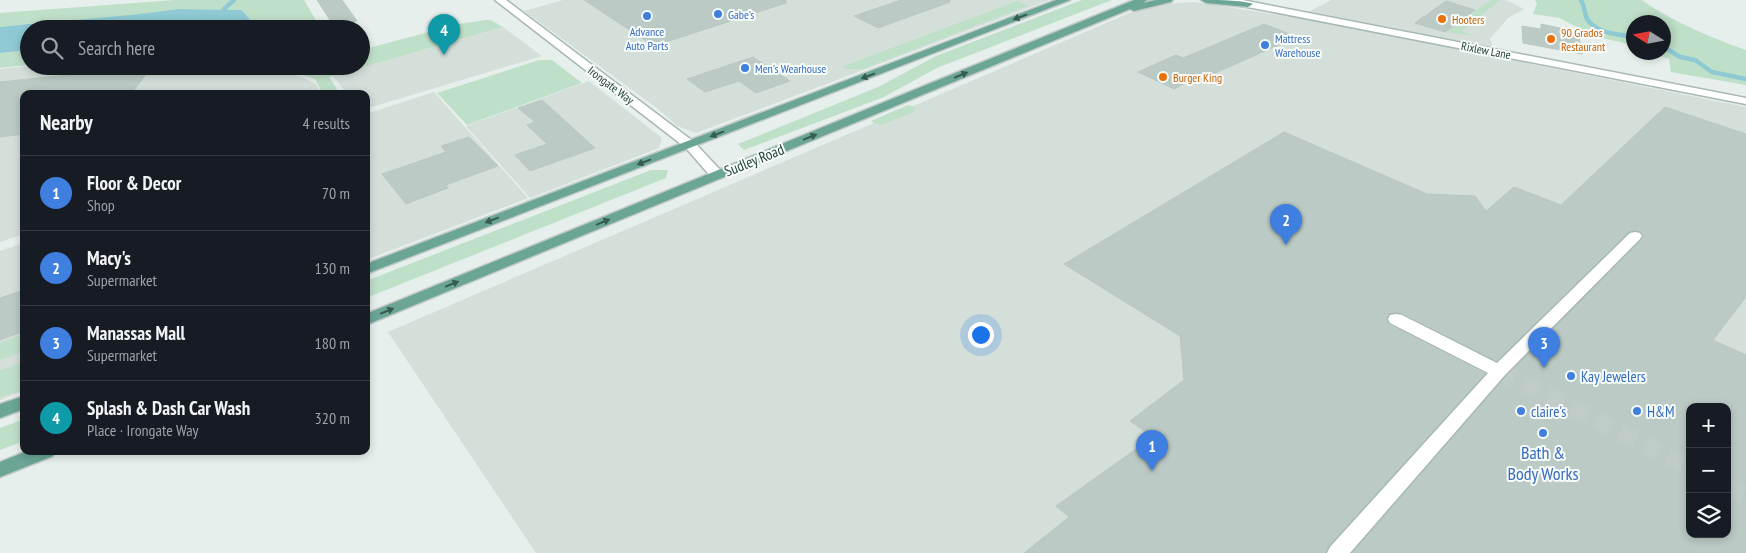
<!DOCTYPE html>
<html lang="en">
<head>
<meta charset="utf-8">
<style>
  :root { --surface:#171b24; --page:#20242c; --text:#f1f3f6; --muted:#9ea1a6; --line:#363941; --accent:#b45309 }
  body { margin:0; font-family:"PT Sans Narrow",sans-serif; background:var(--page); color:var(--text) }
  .controls { position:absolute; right:15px; bottom:15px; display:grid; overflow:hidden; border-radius:10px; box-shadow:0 2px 8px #0003 }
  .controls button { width:45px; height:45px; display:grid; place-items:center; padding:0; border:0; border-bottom:1px solid var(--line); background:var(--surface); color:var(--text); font:25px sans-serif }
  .compass { position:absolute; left:1626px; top:15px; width:45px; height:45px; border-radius:50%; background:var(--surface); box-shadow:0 2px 8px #0003; rotate:281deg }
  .you { position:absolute; left:980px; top:334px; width:18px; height:18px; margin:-12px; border:4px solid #fff; border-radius:50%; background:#1a73e8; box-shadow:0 0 0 8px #1a73e833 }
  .badge { display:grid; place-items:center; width:32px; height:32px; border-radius:50%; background:var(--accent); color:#fff; font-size:16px; font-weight:700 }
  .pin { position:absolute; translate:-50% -41px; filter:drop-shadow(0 1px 2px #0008) }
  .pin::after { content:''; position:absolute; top:26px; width:18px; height:15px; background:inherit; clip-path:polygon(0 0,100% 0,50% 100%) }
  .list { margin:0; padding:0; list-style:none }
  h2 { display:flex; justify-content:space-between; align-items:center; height:65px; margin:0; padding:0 20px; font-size:21px }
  h2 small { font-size:16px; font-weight:400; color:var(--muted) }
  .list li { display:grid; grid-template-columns:32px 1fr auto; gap:15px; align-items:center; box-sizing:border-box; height:75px; padding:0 20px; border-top:1px solid var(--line) }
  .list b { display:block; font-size:19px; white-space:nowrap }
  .list p { margin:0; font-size:16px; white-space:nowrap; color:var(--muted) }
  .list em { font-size:16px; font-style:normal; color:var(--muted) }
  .icon { flex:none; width:28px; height:28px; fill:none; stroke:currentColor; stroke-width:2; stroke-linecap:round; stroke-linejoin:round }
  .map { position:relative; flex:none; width:1746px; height:553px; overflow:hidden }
  .search { position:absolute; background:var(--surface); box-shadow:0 2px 8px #0003; left:20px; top:20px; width:350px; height:55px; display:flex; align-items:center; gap:12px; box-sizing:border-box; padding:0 18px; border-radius:28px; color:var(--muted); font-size:19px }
  .panel { position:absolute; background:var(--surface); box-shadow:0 2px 8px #0003; left:20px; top:90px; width:350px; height:365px; border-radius:10px }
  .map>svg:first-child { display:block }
  .built { fill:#d4dfda; fill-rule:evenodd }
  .green { fill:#bfe0c8 }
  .water { fill:#8ec9d4 }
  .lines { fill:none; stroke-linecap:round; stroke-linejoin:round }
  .stream { stroke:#8ec9d4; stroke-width:4.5 }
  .building { fill:#bbcac4; stroke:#b8c9c2; fill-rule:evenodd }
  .minor-tunnel { stroke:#bfccc8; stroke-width:18; stroke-dasharray:18 9; stroke-linecap:butt }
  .minor-casing { stroke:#a8b8b2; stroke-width:3 }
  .major-casing { stroke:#c2cac8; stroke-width:3 }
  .minor { fill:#fff; fill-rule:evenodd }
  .major { fill:#6aa596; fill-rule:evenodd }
  .oneway { fill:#365b51 }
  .shop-dot { fill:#3f7fe0; stroke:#f7fbf9; stroke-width:2 }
  .food-dot { fill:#e8710a; stroke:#f7fbf9; stroke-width:2 }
  .labels { text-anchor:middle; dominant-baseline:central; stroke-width:4; stroke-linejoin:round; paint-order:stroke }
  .far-shop-label { font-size:12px; fill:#366cbe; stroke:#f7fbf9; text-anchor:start }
  .far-food-label { font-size:12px; fill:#c56008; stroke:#f7fbf9; text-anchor:start }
  .far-street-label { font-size:12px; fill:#24423a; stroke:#f7fbf9 }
  .street-label { font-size:15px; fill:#24423a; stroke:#f7fbf9 }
  .shop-label { font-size:15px; fill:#366cbe; stroke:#f7fbf9; text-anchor:start }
  .near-shop-label { font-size:18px; fill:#366cbe; stroke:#f7fbf9 }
</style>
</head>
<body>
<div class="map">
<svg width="1746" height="553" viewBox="0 0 1746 553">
  <rect width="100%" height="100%" fill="#e6efeb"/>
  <path class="built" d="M 563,0 L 813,0 L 813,2 L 814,0 L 1049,0 L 696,133 L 677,126 L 658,109 L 524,11 Z
    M 1331,0 L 1506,0 L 1524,9 L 1508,18 L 1490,39 L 1497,57 L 1746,107 L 1746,553 L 536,553 L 388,332 L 1134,11 L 1162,4 L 1195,2 L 1297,18 ZM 1690,407 L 1727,407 L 1727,534 L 1690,534 Z
    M 503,27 L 542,56 L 372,107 L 366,107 L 366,94 L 347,94 L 333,76 Z
    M 30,66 L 268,66 L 302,77 L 316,84 L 321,94 L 24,94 L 24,234 L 0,242 L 0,69 Z
    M 589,81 L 662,138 L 659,148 L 530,198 L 466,126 Z
    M 434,92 L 528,198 L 366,260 L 366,114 Z
    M 24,243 L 24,391 L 0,400 L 0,251 Z"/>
  <path class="green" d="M 174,0 L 304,0 L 321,29 L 258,29 L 242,10 L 178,9 L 125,17 L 41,22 L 0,27 L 0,13 Z
    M 1082,0 L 1112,0 L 937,68 L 884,97 L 744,150 L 738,144 L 878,87 L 936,56 Z
    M 1491,0 L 1500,0 L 1462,31 L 1474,36 L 1445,32 Z
    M 1535,0 L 1642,0 C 1669,20 1714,39 1746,50 L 1746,85 L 1671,72 L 1669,59 L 1652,53 L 1664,52 L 1664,22 L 1634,22 L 1633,45 L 1597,37 L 1559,18 L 1533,14 L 1537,3 Z
    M 1017,1 L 1027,5 L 1027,6 L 863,69 L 847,69 L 841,67 Z
    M 486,20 L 491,20 L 503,27 L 329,77 L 340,94 L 323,94 L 315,79 L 275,66 L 361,66 L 361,50 L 459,24 Z
    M 29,50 L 29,65 L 0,68 L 0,53 Z
    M 539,60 L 552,60 L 582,83 L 467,125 L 437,93 Z
    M 908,105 L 915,107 L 914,112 L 881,125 L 876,124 L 871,121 Z
    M 651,170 L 668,170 L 666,178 L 366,298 L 366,281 Z
    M 24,334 L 24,351 L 0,360 L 0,343 Z
    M 24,362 L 24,390 L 0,397 L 0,370 Z
    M 24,419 L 24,441 L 0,450 L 0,428 Z"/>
  <path class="water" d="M 178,9 L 242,10 L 258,29 L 29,29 L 29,50 L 0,53 L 0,27 C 59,20 119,18 178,9 Z"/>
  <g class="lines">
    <path class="stream" d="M 1581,0 C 1585,6 1584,13 1587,19 C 1597,34 1618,34 1634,37
      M 224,9 L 234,0
      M 1664,47 L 1680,57 L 1695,60 L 1712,72 L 1746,79"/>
  </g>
  <path class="building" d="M 317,0 L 342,0 L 357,21 L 334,26 Z
    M 584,0 L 786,0 L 786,3 L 654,46 Z
    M 901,0 L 950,0 L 950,2 L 878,28 L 854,16 Z
    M 1446,1 L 1475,10 L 1445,32 L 1415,23 Z
    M 1264,24 L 1297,37 L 1199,80 L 1195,78 L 1174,89 L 1138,72 L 1176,55 L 1183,58 Z
    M 1541,24 L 1560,28 L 1561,33 L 1579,36 L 1582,54 L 1523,43 L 1522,26 L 1541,29 Z
    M 753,57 L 790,81 L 756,93 L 739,81 L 705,92 L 687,79 Z
    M 112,66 L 152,66 L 131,94 L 24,94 L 24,134 L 0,137 L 0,82 L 87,73 L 91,68 Z
    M 542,100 L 595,148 L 530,171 L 515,155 L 547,144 L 527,125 L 535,122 L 518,108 Z
    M 1665,107 L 1746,134 L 1746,297 L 1713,340 L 1746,355 L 1746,553 L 1352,553 L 1506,376 L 1641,240 L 1644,235 L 1640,231 L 1635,230 L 1629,232 L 1497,361 L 1403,313 L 1396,312 L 1388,314 L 1386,320 L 1389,325 L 1485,374 L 1329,546 L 1325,553 L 1024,553 L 1069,517 L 1056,506 L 1153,437 L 1130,421 L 1184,380 L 1180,336 L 1064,264 L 1284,132 L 1427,194 L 1475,196 L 1486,211 L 1514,187 L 1561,205 ZM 1690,407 L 1727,407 L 1727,534 L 1690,534 Z
    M 469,137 L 498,166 L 446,185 L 448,188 L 406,204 L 382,174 L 446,152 L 441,146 Z
    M 24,290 L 24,331 L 0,340 L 0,298 Z"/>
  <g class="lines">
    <path class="minor-tunnel" d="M 1499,371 L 1690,468
      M 1727,487 L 1746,496"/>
    <g class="minor-casing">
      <path id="minor" d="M 495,0 L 506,0 L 694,142 L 722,172 L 724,175 L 722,178 L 712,178 L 686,148 Z
        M 1222,0 L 1242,0 L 1746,98 L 1746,104 L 1227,3 Z
        M 1635,232 L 1640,233 L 1642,236 L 1640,239 L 1505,375 L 1350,553 L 1327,553 L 1330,547 L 1488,373 L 1390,323 L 1388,319 L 1390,315 L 1396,314 L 1402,315 L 1497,363 L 1630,233 Z"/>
    </g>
    <g class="major-casing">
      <path id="major" d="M 1056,0 L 1070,0 L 366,274 L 366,264 Z
        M 1134,0 L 1147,0 L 1143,3 L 1156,0 L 1173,0 L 1171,2 L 1134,11 L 1130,9 L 366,325 L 366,314 Z
        M 1201,0 C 1214,0 1244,0 1253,4 L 1248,7 L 1206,3 Z
        M 24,396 L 24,409 L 0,418 L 0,404 Z
        M 27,451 L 55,451 L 53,456 L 0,477 L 0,462 Z"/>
    </g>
    <use href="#minor" class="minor"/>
    <use href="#major" class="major"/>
  </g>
  <defs><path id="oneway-solid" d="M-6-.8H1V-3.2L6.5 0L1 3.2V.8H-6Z" transform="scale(1.25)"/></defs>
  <g class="oneway">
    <use href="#oneway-solid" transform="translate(1020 17) rotate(159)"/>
    <use href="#oneway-solid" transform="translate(961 75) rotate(-22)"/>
    <use href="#oneway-solid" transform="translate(868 76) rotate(159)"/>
    <use href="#oneway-solid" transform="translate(717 134) rotate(159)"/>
    <use href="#oneway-solid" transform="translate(810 137) rotate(-22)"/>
    <use href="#oneway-solid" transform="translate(644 162) rotate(159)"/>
    <use href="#oneway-solid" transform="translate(492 220) rotate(159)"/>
    <use href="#oneway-solid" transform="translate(603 222) rotate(-22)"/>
    <use href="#oneway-solid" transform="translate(452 284) rotate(-22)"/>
    <use href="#oneway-solid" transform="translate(387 311) rotate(-22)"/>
  </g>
  <g class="shop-dot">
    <circle cx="718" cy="14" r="5"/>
    <circle cx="647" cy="16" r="5"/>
    <circle cx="1265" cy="45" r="5"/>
    <circle cx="745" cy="68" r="5"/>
    <circle cx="1571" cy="376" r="5"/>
    <circle cx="1521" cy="411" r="5"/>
    <circle cx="1637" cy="411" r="5"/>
    <circle cx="1543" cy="433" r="5"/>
  </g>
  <g class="food-dot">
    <circle cx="1442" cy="19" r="5"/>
    <circle cx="1551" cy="39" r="5"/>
    <circle cx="1163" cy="77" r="5"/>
  </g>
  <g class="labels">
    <g class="far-shop-label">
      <text x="728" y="14">Gabe's</text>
      <text x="647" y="31" text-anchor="middle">Advance<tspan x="647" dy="14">Auto Parts</tspan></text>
      <text x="1275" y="38">Mattress<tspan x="1275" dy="14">Warehouse</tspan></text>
      <text x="755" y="68">Men's Wearhouse</text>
    </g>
    <g class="far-food-label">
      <text x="1452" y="19">Hooters</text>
      <text x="1561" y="32">90 Grados<tspan x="1561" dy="14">Restaurant</tspan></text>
      <text x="1173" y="77">Burger King</text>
    </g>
    <g class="far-street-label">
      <text transform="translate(1486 50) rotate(11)">Rixlew Lane</text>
      <text transform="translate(611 85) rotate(37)">Irongate Way</text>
    </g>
    <g class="street-label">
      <text transform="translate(754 160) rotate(-22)">Sudley Road</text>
    </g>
    <g class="shop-label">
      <text x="1581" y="376">Kay Jewelers</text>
      <text x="1531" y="411">claire's</text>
      <text x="1647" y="411">H&amp;M</text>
    </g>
    <g class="near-shop-label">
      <text x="1543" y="452">Bath &amp;<tspan x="1543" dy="21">Body Works</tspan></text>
    </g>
  </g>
</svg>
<div class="controls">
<button>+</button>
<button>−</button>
<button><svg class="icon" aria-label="layers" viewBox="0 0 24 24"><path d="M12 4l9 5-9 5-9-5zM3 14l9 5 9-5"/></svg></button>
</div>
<svg class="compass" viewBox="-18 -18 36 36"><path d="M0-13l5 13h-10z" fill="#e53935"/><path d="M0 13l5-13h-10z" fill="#9ea1a6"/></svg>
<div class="you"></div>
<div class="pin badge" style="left:1152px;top:471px;background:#3f7fe0">1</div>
<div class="pin badge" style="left:1286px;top:245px;background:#3f7fe0">2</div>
<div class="pin badge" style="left:1544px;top:368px;background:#3f7fe0">3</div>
<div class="pin badge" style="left:444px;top:55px;background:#0f9aa8">4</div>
<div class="search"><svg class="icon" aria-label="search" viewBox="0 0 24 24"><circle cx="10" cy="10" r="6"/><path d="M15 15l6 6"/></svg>Search here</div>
<section class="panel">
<h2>Nearby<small>4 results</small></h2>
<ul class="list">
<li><span class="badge" style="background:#3f7fe0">1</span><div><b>Floor &amp; Decor</b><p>Shop</p></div><em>70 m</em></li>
<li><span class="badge" style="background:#3f7fe0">2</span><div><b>Macy's</b><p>Supermarket</p></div><em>130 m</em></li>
<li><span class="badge" style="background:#3f7fe0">3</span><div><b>Manassas Mall</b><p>Supermarket</p></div><em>180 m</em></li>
<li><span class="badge" style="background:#0f9aa8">4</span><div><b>Splash &amp; Dash Car Wash</b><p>Place · Irongate Way</p></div><em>320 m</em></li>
</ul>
</section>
</div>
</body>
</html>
